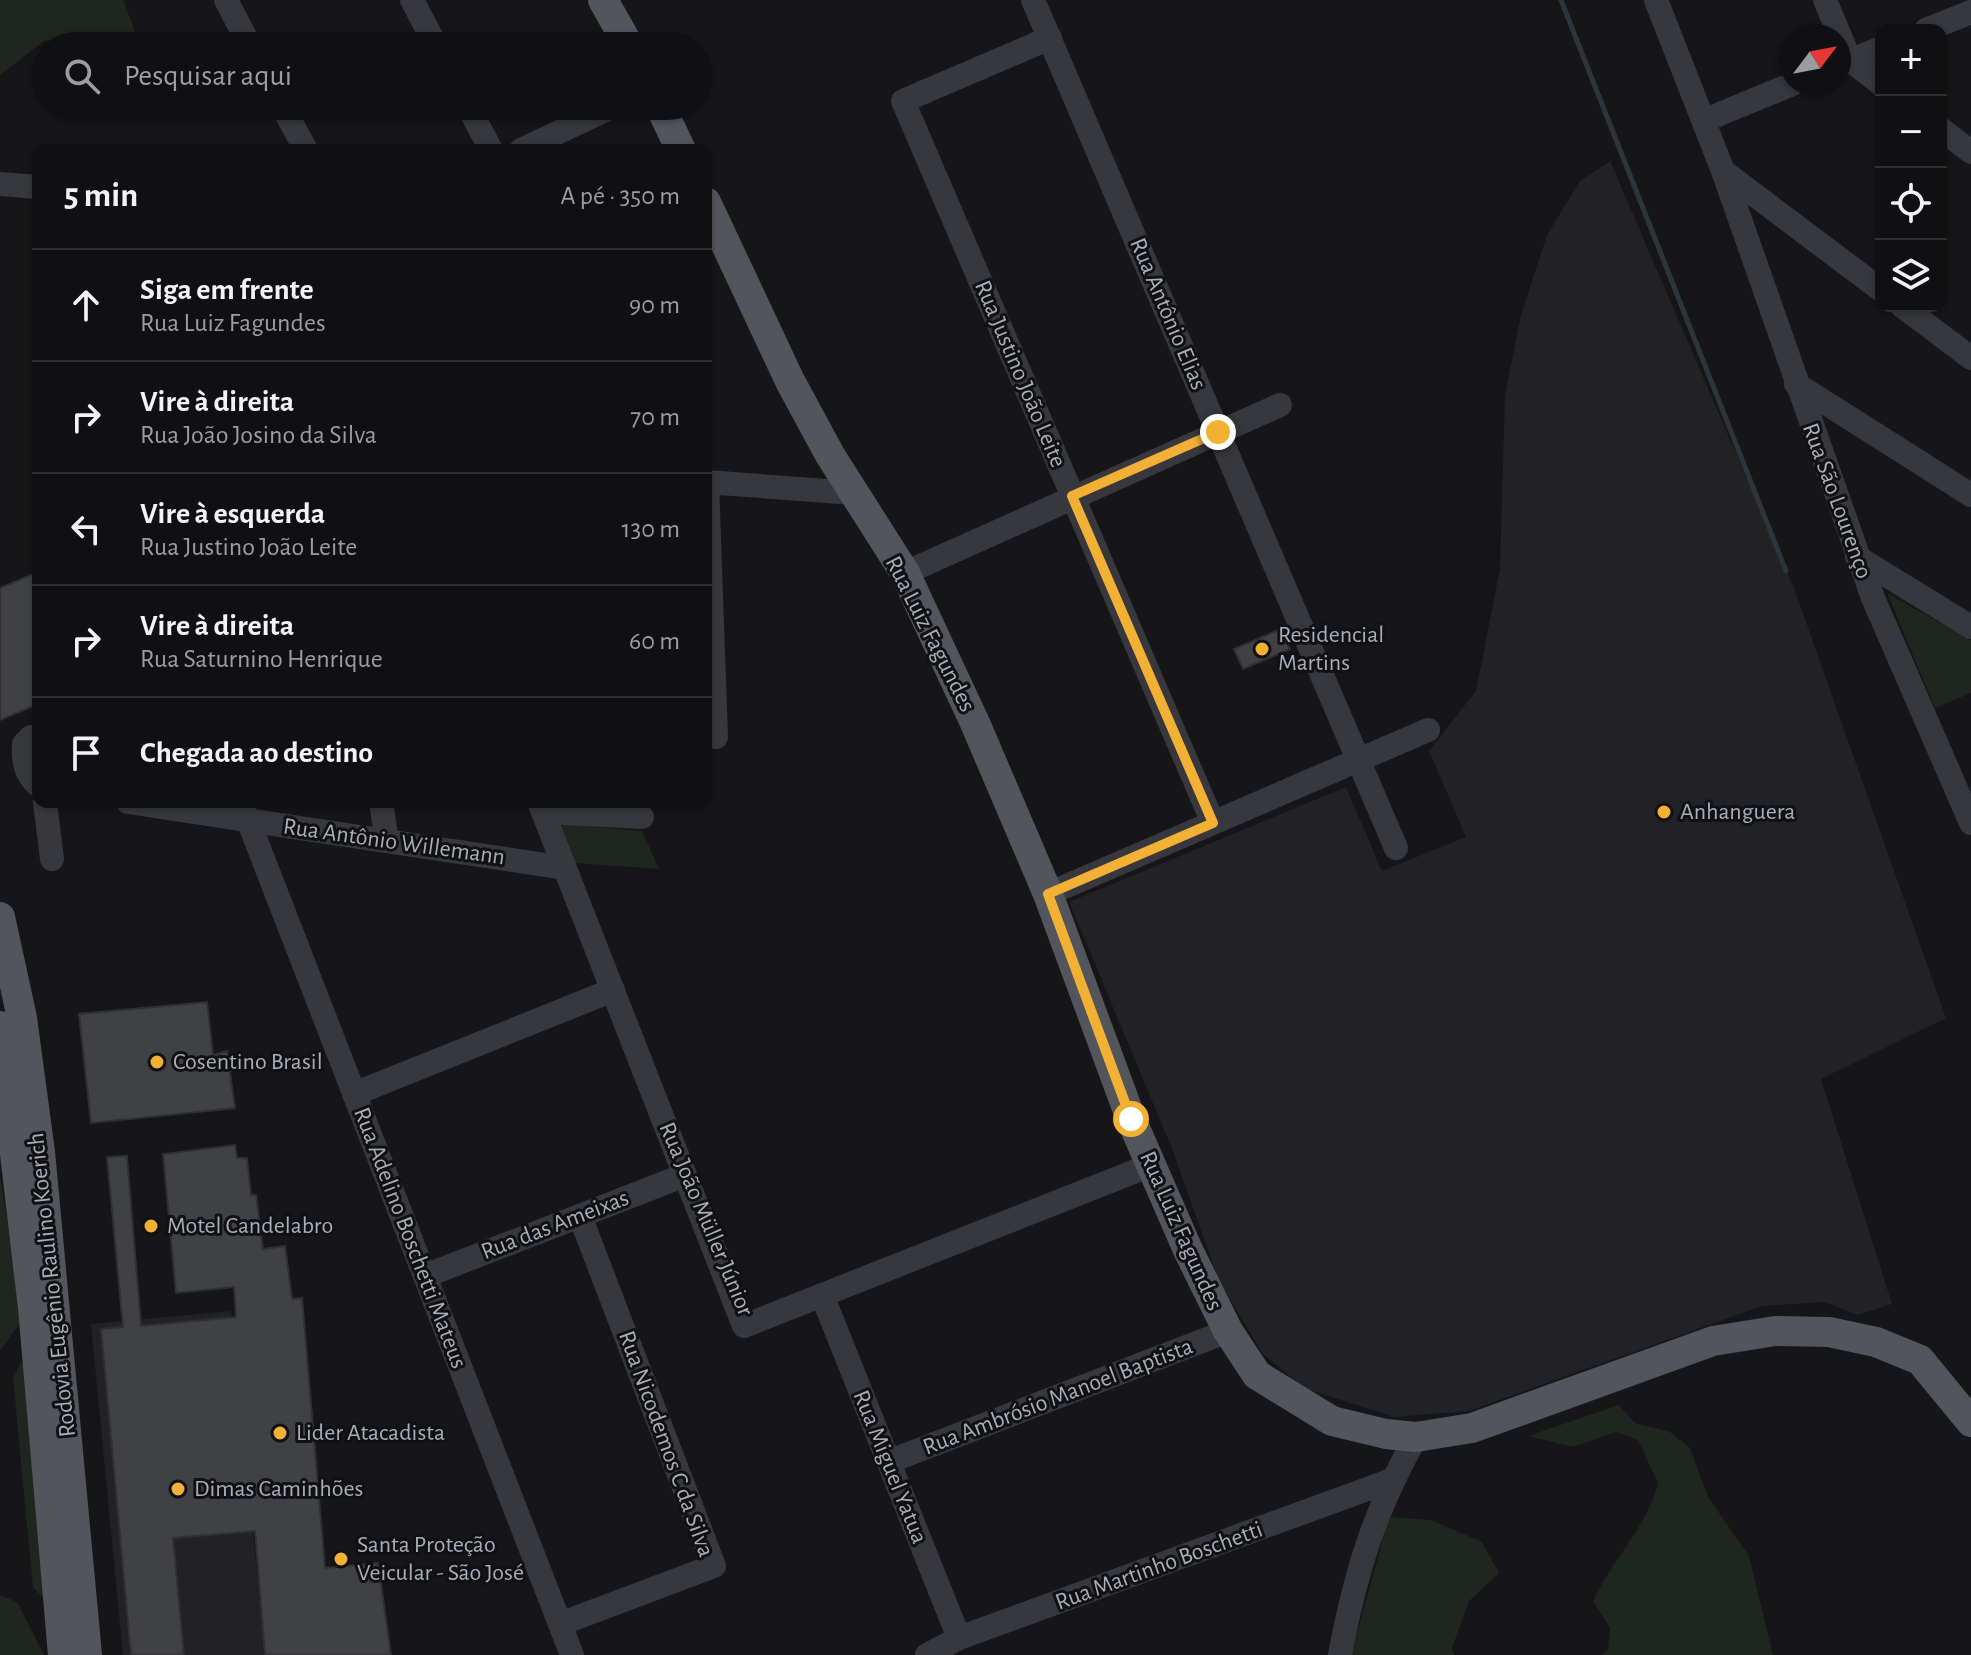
<!DOCTYPE html>
<html lang="pt">
<head>
<meta charset="utf-8">
<style>
  :root { --surface:#101012; --page:#19191b; --text:#f1f3f6; --muted:#9c9d9f; --line:#303032 }
  body { margin:0; font-family:"Alegreya Sans",sans-serif; background:var(--page); color:var(--text) }
  .controls { position:absolute; right:24px; top:24px; display:grid; overflow:hidden; border-radius:16px; box-shadow:0 2px 6px #0004 }
  .controls button { width:72px; height:72px; display:grid; place-items:center; padding:0; border:0; border-bottom:2px solid var(--line); background:var(--surface); color:var(--text); font:40px sans-serif }
  .compass { position:absolute; left:1779px; top:24px; width:72px; height:72px; border-radius:50%; background:var(--surface); box-shadow:0 2px 6px #0004; rotate:58deg }
  .stop { position:absolute; width:24px; height:24px; margin:-18px; border:6px solid #f2b134; border-radius:50%; background:#fff }
  .stop.end { background:#f2b134; border-color:#fff; box-shadow:0 2px 8px #0008 }
  .list { margin:0; padding:0; list-style:none }
  h2 { display:flex; justify-content:space-between; align-items:center; height:104px; margin:0; padding:0 32px; font-size:34px }
  h2 small { font-size:26px; font-weight:400; color:var(--muted) }
  .list li { display:grid; grid-template-columns:52px 1fr auto; gap:24px; align-items:center; box-sizing:border-box; height:112px; padding:0 32px; border-top:2px solid var(--line) }
  .list b { display:block; font-size:30px; white-space:nowrap }
  .list p { margin:0; font-size:26px; white-space:nowrap; color:var(--muted) }
  .list em { font-size:26px; font-style:normal; color:var(--muted) }
  .icon { flex:none; width:44px; height:44px; fill:none; stroke:currentColor; stroke-width:2; stroke-linecap:round; stroke-linejoin:round }
  .map { position:relative; flex:none; width:1971px; height:1655px; overflow:hidden }
  .search { position:absolute; background:var(--surface); box-shadow:0 2px 6px #0004; left:32px; top:32px; width:680px; height:88px; display:flex; align-items:center; gap:20px; box-sizing:border-box; padding:0 28px; border-radius:44px; color:var(--muted); font-size:30px }
  .panel { position:absolute; background:var(--surface); box-shadow:0 2px 6px #0004; left:32px; top:144px; width:680px; height:664px; border-radius:16px }
  .map>svg:first-child { display:block }
  .built { fill:#222225 }
  .green { fill:#1e261f }
  .lines { fill:none; stroke-linecap:round; stroke-linejoin:round }
  .stream { stroke:#2c353c; stroke-width:5 }
  .building { fill:#404145; stroke:#303034; stroke-width:2 }
  .minor { stroke:#37383d; stroke-width:24 }
  .major { stroke:#53555c; stroke-width:30 }
  .route { stroke:#f2b134; stroke-width:10 }
  .poi-dot { fill:#f2b134; stroke:#111113; stroke-width:3 }
  .labels { text-anchor:middle; dominant-baseline:central; stroke-width:6; stroke-linejoin:round; paint-order:stroke }
  .street-label { font-size:24px; fill:#a8adb8; stroke:#111113 }
  .poi-label { font-size:24px; fill:#a8adb8; stroke:#111113; text-anchor:start }
</style>
</head>
<body>
<div class="map">
<svg width="1971" height="1655" viewBox="0 0 1971 1655">
  <rect width="100%" height="100%" fill="#161618"/>
  <path class="built" d="M 1610,161 L 1794,588 L 1946,1018 L 1821,1079 L 1892,1304 L 1858,1315 L 1824,1302 L 1762,1306 L 1469,1411 L 1394,1417 L 1304,1388 L 1263,1354 L 1219,1281 L 1171,1146 L 1069,902 L 1346,787 L 1382,871 L 1466,837 L 1429,751 L 1476,691 L 1500,569 L 1505,395 L 1521,315 L 1547,235 L 1580,181 Z
    M 231,1311 L 265,1655 L 123,1655 L 91,1324 Z"/>
  <path class="green" d="M 0,0 L 123,0 L 137,36 L 44,41 L 0,75 Z
    M 1887,593 L 1971,640 L 1971,693 L 1935,708 Z
    M 558,824 L 642,831 L 659,869 L 575,863 Z
    M 0,1176 L 23,1319 L 0,1351 Z
    M 20,1364 L 25,1364 L 51,1604 L 33,1588 L 13,1378 Z
    M 1619,1405 L 1635,1423 L 1670,1432 L 1690,1448 L 1708,1497 L 1749,1556 L 1773,1655 L 1601,1655 L 1608,1650 L 1610,1628 L 1593,1601 C 1612,1560 1647,1527 1658,1483 L 1638,1440 L 1616,1432 L 1573,1447 L 1528,1436 Z
    M 1389,1517 L 1431,1520 L 1482,1542 L 1499,1573 L 1469,1601 L 1452,1648 L 1454,1655 L 1351,1655 Z
    M 0,1595 L 17,1602 L 44,1655 L 0,1655 Z"/>
  <g class="lines">
    <path class="stream" d="M 1561,0 L 1786,571"/>
  </g>
  <path class="building" d="M 38,572 L 38,704 L 0,720 L 0,588 Z
    M 1281,629 L 1290,649 L 1243,669 L 1234,649 Z
    M 207,1002 L 213,1055 L 227,1051 L 235,1108 L 91,1123 L 79,1014 Z
    M 235,1145 L 237,1158 L 247,1158 L 251,1195 L 256,1195 L 263,1249 L 285,1246 L 292,1299 L 302,1298 L 325,1568 L 378,1563 L 391,1655 L 265,1655 L 255,1531 L 173,1538 L 184,1655 L 131,1655 L 101,1329 L 123,1327 L 107,1157 L 127,1156 L 141,1326 L 236,1317 L 234,1287 L 176,1293 L 163,1154 Z"/>
  <g class="lines">
    <path class="minor" d="M 226,0 L 250,46
      M 412,0 L 436,46
      M 1033,0 L 1396,848
      M 1656,0 L 1723,171 L 1881,290
      M 1825,0 L 1850,60 L 1881,84
      M 1926,30 L 1971,12
      M 1050,38 L 903,101 L 1213,823
      M 1839,65 L 1881,48
      M 282,106 L 306,150
      M 468,106 L 491,150
      M 1705,120 L 1793,84
      M 1941,129 L 1971,152
      M 521,150 L 614,106
      M 1723,171 L 1873,598 L 1971,823
      M 0,184 L 38,187
      M 1902,306 L 1971,358
      M 1796,384 L 1971,495
      M 706,482 L 854,493
      M 707,482 L 716,737
      M 1857,557 L 1971,627
      M 905,573 L 1280,405
      M 38,738 L 31,737 L 24,744 C 23,760 25,774 38,785
      M 45,802 L 52,859
      M 128,802 L 565,868
      M 241,802 L 572,1655
      M 381,802 L 387,841
      M 539,802 L 744,1326 L 1151,1165
      M 543,812 L 642,817
      M 1048,894 L 1428,730
      M 354,1094 L 613,990
      M 425,1276 L 685,1175
      M 822,1295 L 959,1638
      M 888,1462 L 1228,1331
      M 560,1624 L 714,1566 L 580,1216
      M 927,1655 L 959,1638 L 1392,1480
      M 1340,1655 C 1355,1574 1375,1509 1416,1437"/>
    <path class="major" d="M 603,0 L 629,46
      M 660,106 L 681,150
      M 706,202 L 790,381 L 830,455 L 905,573 L 975,723 L 1048,894 L 1131,1119 L 1188,1250 L 1228,1331 L 1257,1375 L 1332,1421 L 1386,1434 L 1416,1437 L 1472,1428 L 1713,1341 L 1775,1331 L 1829,1332 L 1876,1342 L 1920,1360 L 1971,1422
      M 0,917 L 22,1018 L 40,1152 L 87,1655
      M 0,1026 L 33,1308 L 63,1655"/>
  </g>
  <g class="lines">
    <path class="route" d="M 1131,1119 L 1048,894 L 1213,823 L 1072,496 L 1218,432"/>
  </g>
  <g class="poi-dot">
    <circle cx="1262" cy="649" r="8"/>
    <circle cx="1664" cy="812" r="8"/>
    <circle cx="157" cy="1062" r="8"/>
    <circle cx="151" cy="1226" r="8"/>
    <circle cx="280" cy="1433" r="8"/>
    <circle cx="178" cy="1489" r="8"/>
    <circle cx="341" cy="1559" r="8"/>
  </g>
  <g class="labels">
    <g class="street-label">
      <text transform="translate(1168 314) rotate(67)">Rua Antônio Elias</text>
      <text transform="translate(1020 374) rotate(67)">Rua Justino João Leite</text>
      <text transform="translate(1837 501) rotate(70)">Rua São Lourenço</text>
      <text transform="translate(930 634) rotate(63)">Rua Luiz Fagundes</text>
      <text transform="translate(394 842) rotate(8)">Rua Antônio Willemann</text>
      <text transform="translate(706 1219) rotate(67)">Rua João Müller Júnior</text>
      <text transform="translate(555 1225) rotate(-21)">Rua das Ameixas</text>
      <text transform="translate(1181 1231) rotate(66)">Rua Luiz Fagundes</text>
      <text transform="translate(410 1238) rotate(69)">Rua Adelino Boschetti Mateus</text>
      <text transform="translate(52 1285) rotate(-96)">Rodovia Eugênio Raulino Koerich</text>
      <text transform="translate(1058 1397) rotate(-21)">Rua Ambrósio Manoel Baptista</text>
      <text transform="translate(666 1444) rotate(70)">Rua Nicodemos C da Silva</text>
      <text transform="translate(890 1467) rotate(68)">Rua Miguel Yatua</text>
      <text transform="translate(1159 1566) rotate(-20)">Rua Martinho Boschetti</text>
    </g>
    <g class="poi-label">
      <text x="1278" y="635">Residencial<tspan x="1278" dy="28">Martins</tspan></text>
      <text x="1680" y="812">Anhanguera</text>
      <text x="173" y="1062">Cosentino Brasil</text>
      <text x="167" y="1226">Motel Candelabro</text>
      <text x="296" y="1433">Lider Atacadista</text>
      <text x="194" y="1489">Dimas Caminhões</text>
      <text x="357" y="1545">Santa Proteção<tspan x="357" dy="28">Veicular - São José</tspan></text>
    </g>
  </g>
</svg>
<div class="controls">
<button>+</button>
<button>−</button>
<button><svg class="icon" aria-label="locate" viewBox="0 0 24 24"><circle cx="12" cy="12" r="6"/><path d="M12 2v4M12 18v4M2 12h4M18 12h4"/></svg></button>
<button><svg class="icon" aria-label="layers" viewBox="0 0 24 24"><path d="M12 4l9 5-9 5-9-5zM3 14l9 5 9-5"/></svg></button>
</div>
<svg class="compass" viewBox="-18 -18 36 36"><path d="M0-13l5 13h-10z" fill="#e53935"/><path d="M0 13l5-13h-10z" fill="#9c9d9f"/></svg>
<div class="stop" style="left:1131px;top:1119px"></div>
<div class="stop end" style="left:1218px;top:432px"></div>
<div class="search"><svg class="icon" aria-label="search" viewBox="0 0 24 24"><circle cx="10" cy="10" r="6"/><path d="M15 15l6 6"/></svg>Pesquisar aqui</div>
<section class="panel">
<h2>5 min<small>A pé · 350 m</small></h2>
<ul class="list">
<li><svg class="icon" aria-label="ahead" viewBox="0 0 24 24"><path d="M12 20V5M6 11l6-6 6 6"/></svg><div><b>Siga em frente</b><p>Rua Luiz Fagundes</p></div><em>90 m</em></li>
<li><svg class="icon" aria-label="right" viewBox="0 0 24 24"><path d="M7 20v-9h11M14 6l5 5-5 5"/></svg><div><b>Vire à direita</b><p>Rua João Josino da Silva</p></div><em>70 m</em></li>
<li><svg class="icon" aria-label="left" viewBox="0 0 24 24"><path d="M17 20v-9H6M10 6l-5 5 5 5"/></svg><div><b>Vire à esquerda</b><p>Rua Justino João Leite</p></div><em>130 m</em></li>
<li><svg class="icon" aria-label="right" viewBox="0 0 24 24"><path d="M7 20v-9h11M14 6l5 5-5 5"/></svg><div><b>Vire à direita</b><p>Rua Saturnino Henrique</p></div><em>60 m</em></li>
<li><svg class="icon" aria-label="arrive" viewBox="0 0 24 24"><path d="M6 21V4h12l-3 4 3 4H6"/></svg><div><b>Chegada ao destino</b></div></li>
</ul>
</section>
</div>
</body>
</html>
